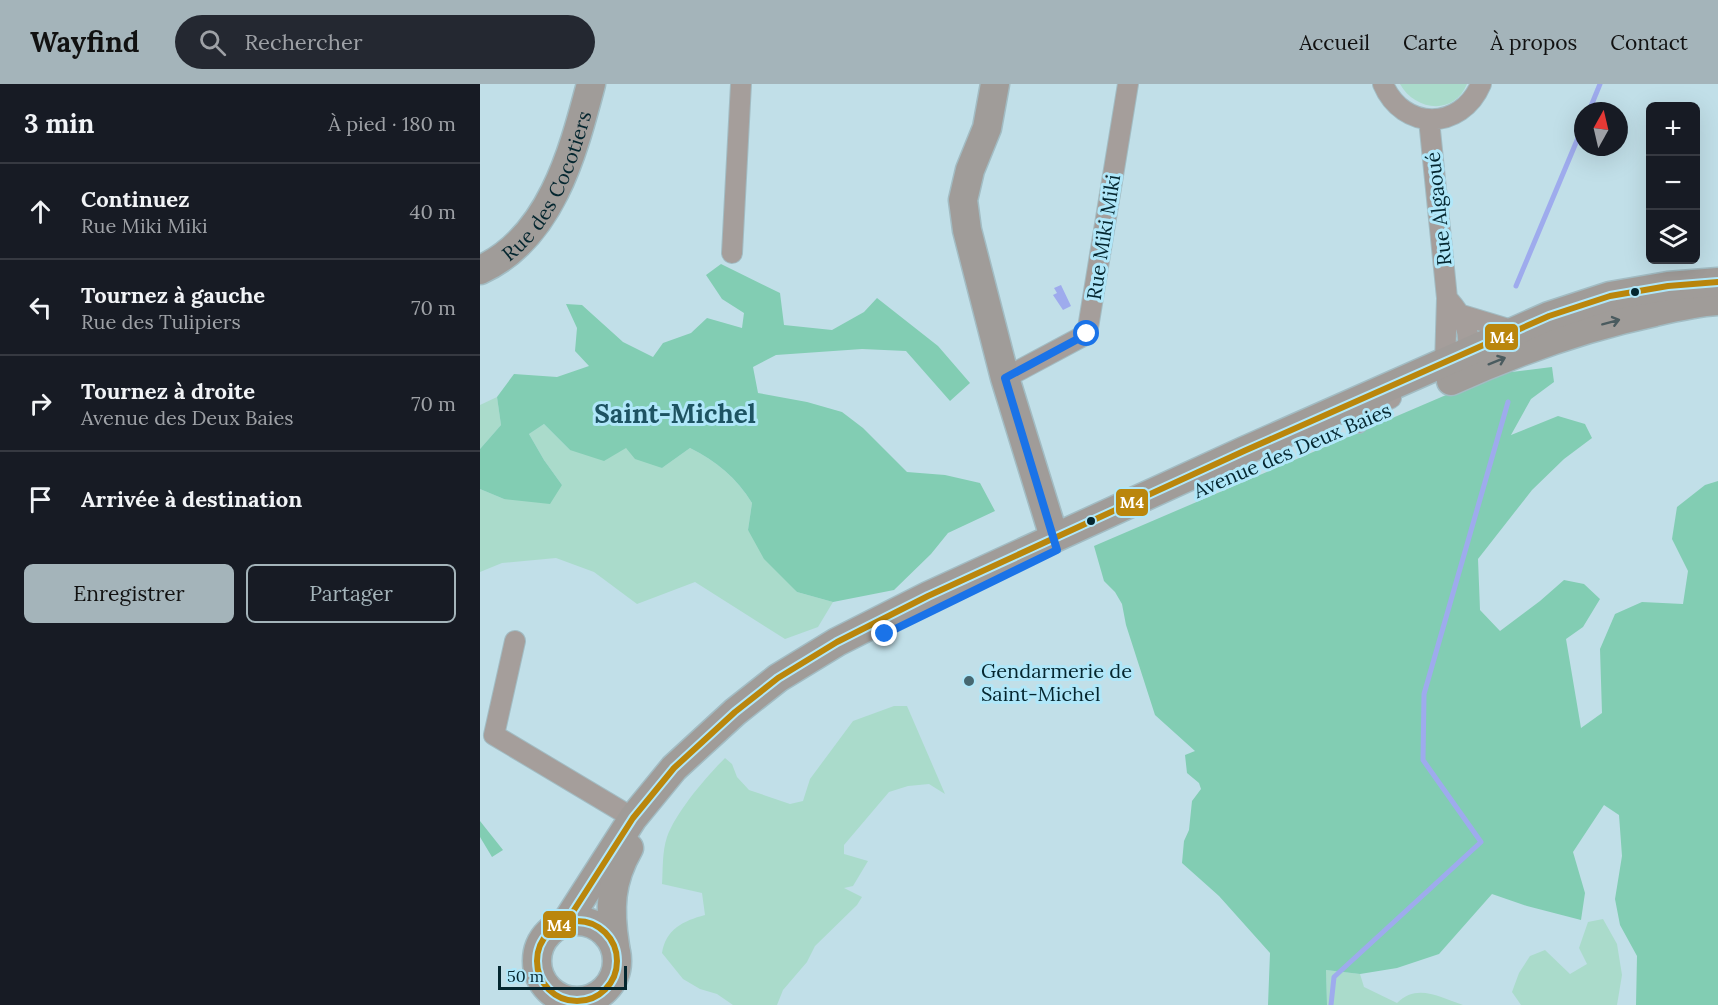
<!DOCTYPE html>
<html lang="fr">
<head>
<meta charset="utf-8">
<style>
  :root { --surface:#171b24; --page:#242831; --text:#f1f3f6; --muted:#9ea1a6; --line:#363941; --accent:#a4b4ba }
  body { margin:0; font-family:Lora,serif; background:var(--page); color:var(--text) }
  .controls { position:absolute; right:18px; top:18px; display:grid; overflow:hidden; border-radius:9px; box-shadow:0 6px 24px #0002 }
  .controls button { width:54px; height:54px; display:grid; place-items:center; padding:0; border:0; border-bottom:2px solid var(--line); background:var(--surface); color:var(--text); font:30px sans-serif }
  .compass { position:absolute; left:1094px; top:18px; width:54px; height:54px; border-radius:50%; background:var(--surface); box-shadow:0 6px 24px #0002; rotate:8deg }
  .scale { position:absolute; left:18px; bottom:15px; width:129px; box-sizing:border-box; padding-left:6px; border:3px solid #04262f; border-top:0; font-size:16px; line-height:21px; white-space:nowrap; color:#04262f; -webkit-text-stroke:4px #b0e7f9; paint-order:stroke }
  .stop { position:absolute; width:18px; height:18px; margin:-14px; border:4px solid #1a73e8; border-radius:50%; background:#fff }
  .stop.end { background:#1a73e8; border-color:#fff; box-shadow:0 2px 6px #0008 }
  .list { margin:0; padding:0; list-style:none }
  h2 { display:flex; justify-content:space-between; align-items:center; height:78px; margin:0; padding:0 24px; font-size:26px }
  h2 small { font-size:20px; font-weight:400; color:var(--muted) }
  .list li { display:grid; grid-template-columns:39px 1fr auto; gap:18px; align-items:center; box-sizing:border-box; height:96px; padding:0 24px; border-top:2px solid var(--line) }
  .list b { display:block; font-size:22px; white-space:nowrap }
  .list p { margin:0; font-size:20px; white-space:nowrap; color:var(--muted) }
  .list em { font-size:20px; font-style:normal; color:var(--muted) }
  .actions { display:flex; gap:12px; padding:18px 24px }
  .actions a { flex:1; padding:14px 0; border:2px solid var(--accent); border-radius:9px; text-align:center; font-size:21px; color:var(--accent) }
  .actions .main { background:var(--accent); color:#111 }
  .icon { flex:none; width:33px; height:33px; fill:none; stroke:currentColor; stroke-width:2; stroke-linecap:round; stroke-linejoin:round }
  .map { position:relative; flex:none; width:1238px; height:921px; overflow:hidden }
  header { display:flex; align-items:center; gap:36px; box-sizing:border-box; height:84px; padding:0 30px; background:var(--accent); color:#111 }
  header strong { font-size:28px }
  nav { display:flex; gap:33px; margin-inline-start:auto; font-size:21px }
  .search { width:420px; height:54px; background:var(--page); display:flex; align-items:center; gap:15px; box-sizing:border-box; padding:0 21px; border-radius:33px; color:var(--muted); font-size:22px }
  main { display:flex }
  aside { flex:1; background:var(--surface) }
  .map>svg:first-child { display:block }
  .green { fill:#aadbcb }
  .forest { fill:#82cdb3 }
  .water { fill:#9eabed }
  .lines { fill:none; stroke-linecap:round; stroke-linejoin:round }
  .stream { stroke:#9eabed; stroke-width:5 }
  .street-casing { stroke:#a2bcc3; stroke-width:22 }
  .secondary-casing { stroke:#a2bcc3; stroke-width:31 }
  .street { stroke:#a59e9b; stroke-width:20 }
  .secondary { stroke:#a09c99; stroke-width:28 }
  .bus-1-casing { stroke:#b0e7f9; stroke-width:10 }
  .bus-1 { stroke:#ba860c; stroke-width:6 }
  .oneway { stroke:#4a5b5f }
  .route { stroke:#1a73e8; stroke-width:8 }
  .bus-dot { fill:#04262f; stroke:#b0e7f9; stroke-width:2 }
  .poi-dot { fill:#466770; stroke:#b0e7f9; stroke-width:2 }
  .labels { text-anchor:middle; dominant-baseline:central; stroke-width:6; stroke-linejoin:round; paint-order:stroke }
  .street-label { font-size:20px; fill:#04262f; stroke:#b0e7f9 }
  .poi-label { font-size:20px; fill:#04262f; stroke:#b0e7f9; text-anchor:start }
  .district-label { font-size:26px; font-weight:bold; fill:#1d5362; stroke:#b0e7f9 }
  .line-badge { stroke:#b0e7f9; stroke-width:2 }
  .badge-label { font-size:16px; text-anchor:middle; font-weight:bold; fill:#fff }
</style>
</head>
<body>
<header>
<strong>Wayfind</strong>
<div class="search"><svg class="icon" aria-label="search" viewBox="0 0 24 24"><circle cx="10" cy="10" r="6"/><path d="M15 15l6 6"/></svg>Rechercher</div>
<nav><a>Accueil</a><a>Carte</a><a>À propos</a><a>Contact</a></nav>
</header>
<main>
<aside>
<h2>3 min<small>À pied · 180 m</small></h2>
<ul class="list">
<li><svg class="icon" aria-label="ahead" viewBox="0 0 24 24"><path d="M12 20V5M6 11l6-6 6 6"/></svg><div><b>Continuez</b><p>Rue Miki Miki</p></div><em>40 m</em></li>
<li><svg class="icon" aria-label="left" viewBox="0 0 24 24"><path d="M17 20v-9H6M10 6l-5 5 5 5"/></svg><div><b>Tournez à gauche</b><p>Rue des Tulipiers</p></div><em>70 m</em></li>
<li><svg class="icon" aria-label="right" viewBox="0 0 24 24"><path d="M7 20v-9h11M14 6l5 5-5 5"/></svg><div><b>Tournez à droite</b><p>Avenue des Deux Baies</p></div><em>70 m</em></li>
<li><svg class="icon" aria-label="arrive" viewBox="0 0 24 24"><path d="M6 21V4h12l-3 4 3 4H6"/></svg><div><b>Arrivée à destination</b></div></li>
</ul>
<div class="actions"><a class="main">Enregistrer</a><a>Partager</a></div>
</aside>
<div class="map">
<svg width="1238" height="921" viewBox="0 0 1238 921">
  <rect width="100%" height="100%" fill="#c1dfe8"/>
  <path class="green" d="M 920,0 L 987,0 C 974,32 935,27 920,0 Z
    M 17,313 L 21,341 L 0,365 L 0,321 Z
    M 64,340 L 90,366 L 146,364 L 182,384 L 210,364 C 236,377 257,394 272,419 L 268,446 L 317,508 L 353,518 L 338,543 L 305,555 L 215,498 L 157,520 L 114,488 L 76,474 L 22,479 L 0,488 L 0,405 L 24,415 L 82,401 L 64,376 L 49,350 Z
    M 414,622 L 427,622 L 465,710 L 449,700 L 428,702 L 409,708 L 364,761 L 364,770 L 388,777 L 373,802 L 364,804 L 382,813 L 377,821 L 335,862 L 327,878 L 303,906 L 297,921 L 253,921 L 237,910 L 220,905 L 203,895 L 182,869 C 186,845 203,837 225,831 L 222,809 L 182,800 C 183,785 182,768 187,753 C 196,728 226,693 245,674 L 252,680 L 257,693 L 269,706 L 310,720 L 323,717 L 330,695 L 373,637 Z
    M 1123,835 L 1137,860 L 1142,891 L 1137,921 L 1041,921 L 1032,908 L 1039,889 L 1050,872 L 1065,866 L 1090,890 L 1107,880 L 1099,864 L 1108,838 Z
    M 846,886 L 880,890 L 884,903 L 917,919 C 937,899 959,913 983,921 L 847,921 Z"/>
  <path class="forest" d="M 241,180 L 300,209 L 304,241 L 352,246 L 384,228 L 397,214 L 458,262 L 490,299 L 470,317 L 426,267 L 382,265 L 296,271 L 273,283 L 278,309 L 327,318 L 362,328 L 383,344 L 427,388 L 465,391 L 500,399 L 515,427 L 468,449 L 451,470 L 414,506 L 353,518 L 317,508 L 284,475 L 268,446 L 272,419 C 257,394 236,377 210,364 L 182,384 L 155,375 L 146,364 L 124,377 L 90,366 L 64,340 L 49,350 L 64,376 L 82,401 L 70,420 L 24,415 L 0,405 L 0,365 L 21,341 L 17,313 L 34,290 L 77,293 L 109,282 L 95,267 L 97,244 L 86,220 L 102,221 L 143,258 L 173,273 L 183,259 L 211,249 L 227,234 L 262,244 L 264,229 L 242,215 L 226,191 Z
    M 1072,283 L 1074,298 L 1051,315 L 1031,351 L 1078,332 L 1105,340 L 1112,354 L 1084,375 L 1052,406 L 998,475 L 1000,526 L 1020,547 L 1060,517 L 1084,496 L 1104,500 L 1120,515 L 1103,543 L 1086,555 L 1101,644 L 1122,629 L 1120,565 L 1135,530 L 1162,518 L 1203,520 L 1208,487 L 1192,455 L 1197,423 L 1225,401 L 1238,397 L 1238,921 L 1156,921 L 1157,872 L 1140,841 L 1135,815 L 1142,772 L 1139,731 L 1124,721 L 1093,768 L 1105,809 L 1101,836 L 1047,822 L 1012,810 L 959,870 L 917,884 L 880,890 L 846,886 L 847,921 L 788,921 L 790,869 L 739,812 L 702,779 L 704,757 L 709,746 L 712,717 L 721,705 L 719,699 L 707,689 L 705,671 L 715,667 L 675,631 L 646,541 L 642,520 L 635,508 L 624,497 L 614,462 L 1015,290 Z
    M 0,737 L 23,766 L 12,773 L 0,753 Z"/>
  <path class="water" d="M 581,201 L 591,222 L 583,226 L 573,211 L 577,209 L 574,204 Z"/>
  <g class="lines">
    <path class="stream" d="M 1109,27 L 1120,0
      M 1036,202 L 1103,42
      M 851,921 L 854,893 L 1001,758 L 943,676 L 944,610 L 1028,318"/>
    <g class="street-casing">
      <path id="street" d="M 903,0 C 923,47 981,47 1001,0
        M 949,36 L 967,214 L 965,280
        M 252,169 L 261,0
        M 967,214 C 982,231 997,253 982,275
        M 982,231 L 1035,247
        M 525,294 L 607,250 L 648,0
        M 878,339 L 892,323 L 911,314
        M 35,557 L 14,651 L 153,734
        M 101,921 L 103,917"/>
    </g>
    <g class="secondary-casing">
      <g id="secondary">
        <path d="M 515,0 L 507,44 L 490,86 L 483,116 L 487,146 L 525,294 L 574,453"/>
        <path id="s1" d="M 0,186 C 71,154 93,68 111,0"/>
        <path d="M 971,297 C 1037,267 1104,243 1175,228 C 1196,223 1217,218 1238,217"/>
        <circle cx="97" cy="877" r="40"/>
        <path d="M 87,837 L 153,734 L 194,684 L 255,628 L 298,594 L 357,558 L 448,512 L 764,367 L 1069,232 L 1130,212 L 1188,202 L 1238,198"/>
        <path d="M 135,862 C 129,825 130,797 149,764"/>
      </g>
    </g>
    <use href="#street" class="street"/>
    <use href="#secondary" class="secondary"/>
    <g class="bus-1-casing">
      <path id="bus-1" d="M57 877a40 40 0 1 1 80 0a40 40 0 1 1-80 0Z
        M 87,837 L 153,734 L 194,684 L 255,628 L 298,594 L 357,558 L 448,512 L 764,367 L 1069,232 L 1130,212 L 1188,202 L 1238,198"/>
    </g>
    <use href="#bus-1" class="bus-1"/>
  </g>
  <defs><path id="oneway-shaft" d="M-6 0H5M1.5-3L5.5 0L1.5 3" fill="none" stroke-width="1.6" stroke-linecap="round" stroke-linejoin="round" transform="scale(1.5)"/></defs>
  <g class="oneway">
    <use href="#oneway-shaft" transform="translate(1131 238) rotate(-15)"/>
    <use href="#oneway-shaft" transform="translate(1017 277) rotate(-22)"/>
  </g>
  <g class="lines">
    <path class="route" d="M 405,550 L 577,466 L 525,294 L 607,250"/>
  </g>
  <g class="bus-dot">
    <circle cx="1155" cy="208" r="5"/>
    <circle cx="611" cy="437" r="5"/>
  </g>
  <circle class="poi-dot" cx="489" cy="597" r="6"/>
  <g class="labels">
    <g class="street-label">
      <text stroke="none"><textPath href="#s1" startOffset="112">Rue des Cocotiers</textPath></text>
      <text transform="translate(958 125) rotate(-96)">Rue Algaoué</text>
      <text transform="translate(623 153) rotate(-81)">Rue Miki Miki</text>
      <text transform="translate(812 366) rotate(-23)">Avenue des Deux Baies</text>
    </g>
    <g class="poi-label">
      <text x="501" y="586">Gendarmerie de<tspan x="501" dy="23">Saint-Michel</tspan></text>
    </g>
    <g class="district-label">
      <text x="195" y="329">Saint-Michel</text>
    </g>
  </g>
  <g class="line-badge">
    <rect x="1004" y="239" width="35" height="28" rx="6" fill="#ba860c"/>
    <rect x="635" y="404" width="34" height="29" rx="6" fill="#ba860c"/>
    <rect x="62" y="826" width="35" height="29" rx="6" fill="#ba860c"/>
  </g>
  <g class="badge-label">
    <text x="1022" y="259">M4</text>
    <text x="652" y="424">M4</text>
    <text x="79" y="847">M4</text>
  </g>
</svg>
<div class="controls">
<button>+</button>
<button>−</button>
<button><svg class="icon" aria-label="layers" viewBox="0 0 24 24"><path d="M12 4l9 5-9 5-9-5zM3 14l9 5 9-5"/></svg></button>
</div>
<svg class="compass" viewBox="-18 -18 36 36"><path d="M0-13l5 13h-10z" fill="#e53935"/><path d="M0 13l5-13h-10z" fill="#9ea1a6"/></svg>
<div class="scale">50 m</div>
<div class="stop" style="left:607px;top:250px"></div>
<div class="stop end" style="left:405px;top:550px"></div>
</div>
</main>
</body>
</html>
